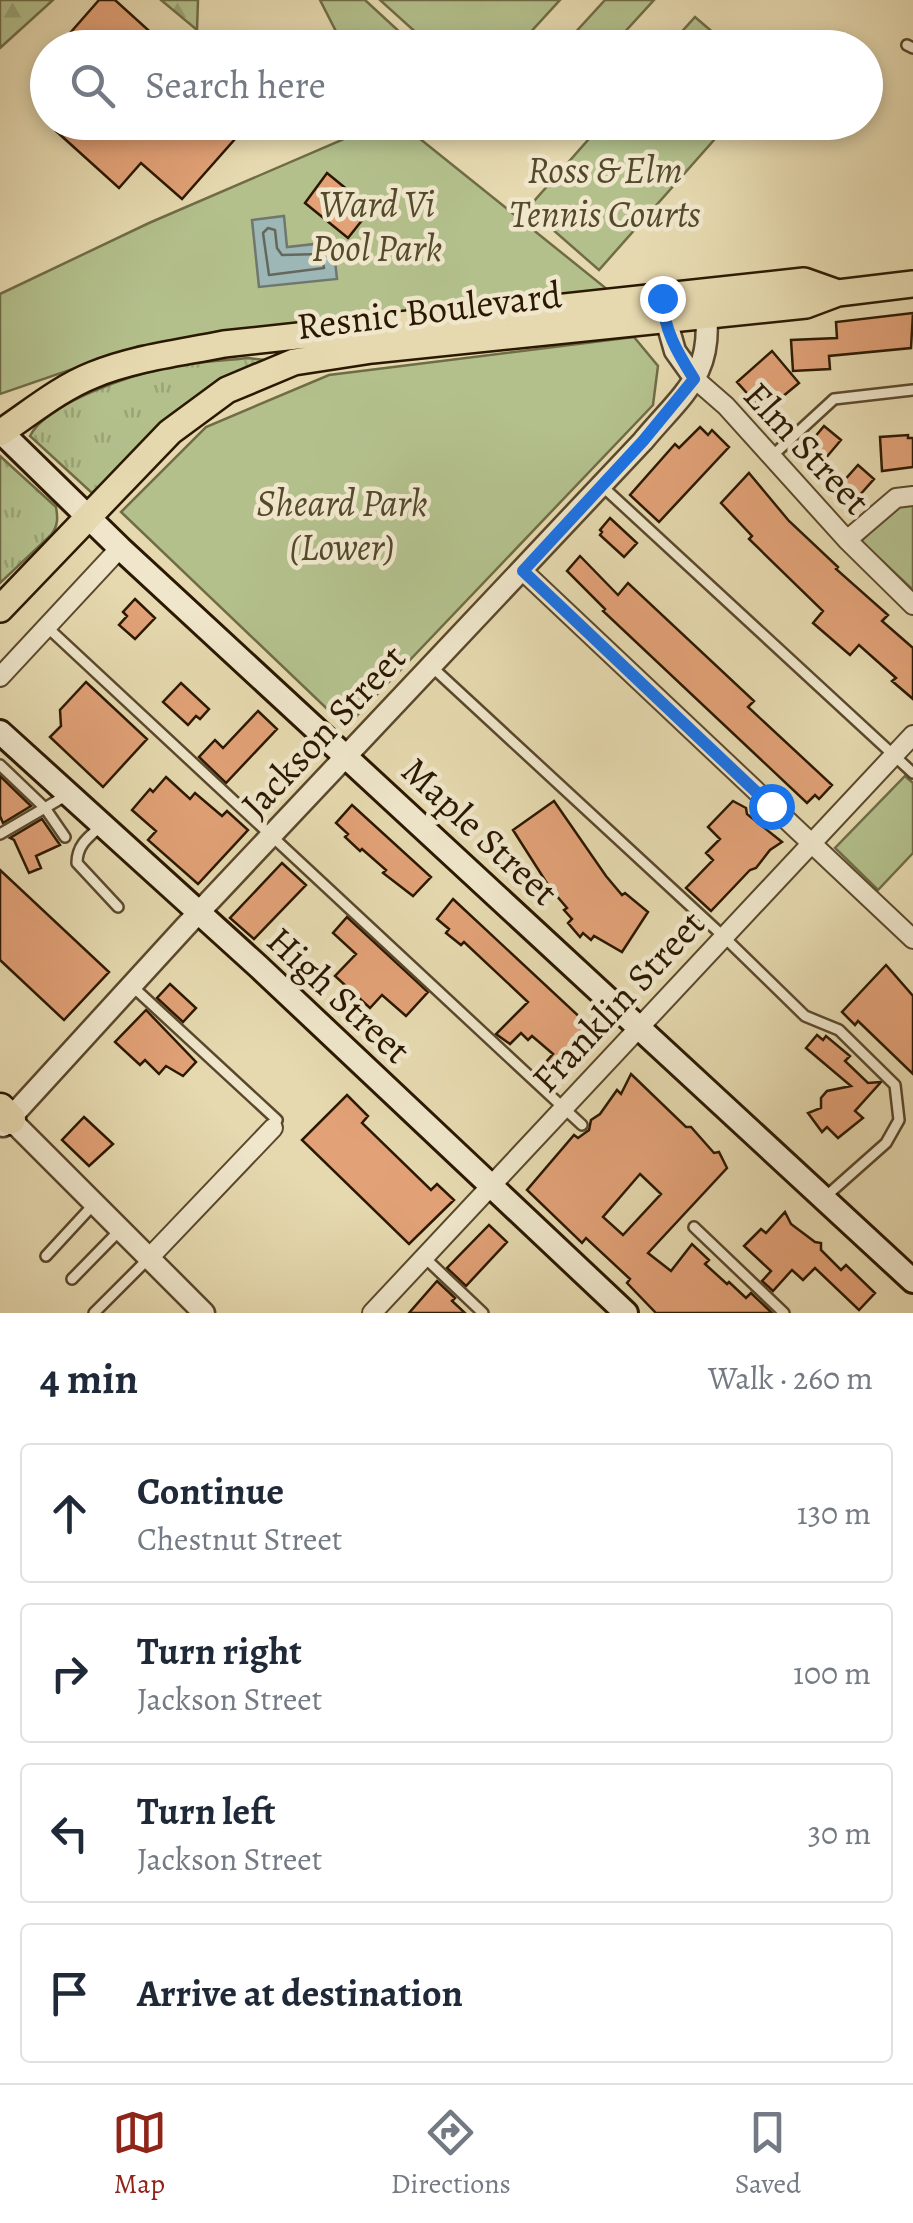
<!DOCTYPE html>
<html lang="en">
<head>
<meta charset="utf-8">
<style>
  :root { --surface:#fff; --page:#f2f2f3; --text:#1f2937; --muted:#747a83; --line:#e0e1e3; --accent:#8f2418 }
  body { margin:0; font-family:Alegreya,serif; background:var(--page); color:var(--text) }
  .stop { position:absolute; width:30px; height:30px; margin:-22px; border:8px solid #1a73e8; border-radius:50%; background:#fff }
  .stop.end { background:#1a73e8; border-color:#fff; box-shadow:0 2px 10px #0008 }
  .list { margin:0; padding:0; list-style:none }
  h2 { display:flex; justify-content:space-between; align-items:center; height:130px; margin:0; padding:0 40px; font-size:42px }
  h2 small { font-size:32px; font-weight:400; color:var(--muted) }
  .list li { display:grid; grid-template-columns:65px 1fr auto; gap:30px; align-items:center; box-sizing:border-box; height:140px; margin:0 20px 20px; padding:0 20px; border:2px solid var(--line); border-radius:10px }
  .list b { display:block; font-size:38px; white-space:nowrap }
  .list p { margin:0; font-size:32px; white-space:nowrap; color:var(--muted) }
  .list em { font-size:32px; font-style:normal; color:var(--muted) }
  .icon { flex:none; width:55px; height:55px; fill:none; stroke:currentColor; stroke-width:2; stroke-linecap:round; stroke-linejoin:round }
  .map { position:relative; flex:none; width:913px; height:1313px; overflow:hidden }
  .search { position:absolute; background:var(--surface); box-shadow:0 5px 15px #0003; left:30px; right:30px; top:30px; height:110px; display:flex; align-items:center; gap:25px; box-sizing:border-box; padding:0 35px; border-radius:55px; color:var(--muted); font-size:38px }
  .sheet { height:770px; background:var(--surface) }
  nav { display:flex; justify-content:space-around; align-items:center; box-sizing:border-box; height:140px; border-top:2px solid var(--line); background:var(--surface); font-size:28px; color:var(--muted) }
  nav a { display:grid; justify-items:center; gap:5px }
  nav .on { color:var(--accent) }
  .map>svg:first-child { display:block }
  .grass { fill:url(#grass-tufts); stroke:#6f6c46; stroke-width:2.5 }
  .forest { fill:url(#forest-firs); stroke:#6f6c46; stroke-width:2.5 }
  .park { fill:#b3c08c; stroke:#6f6c46; stroke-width:2.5 }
  .water { fill:#9db7b7; stroke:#6f776e; stroke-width:2.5 }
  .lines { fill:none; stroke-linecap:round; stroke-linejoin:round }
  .shore { stroke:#64685c; stroke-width:2.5 }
  .building { fill:#e2a177; stroke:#2b1801; stroke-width:2.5; fill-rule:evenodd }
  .service-casing { stroke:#5a482c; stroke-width:14 }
  .minor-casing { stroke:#5a482c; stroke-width:22 }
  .tertiary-casing { stroke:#5a482c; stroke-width:25 }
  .secondary-casing { stroke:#2b1801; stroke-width:28 }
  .primary-casing { stroke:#2b1801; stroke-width:30 }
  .motorway-casing { stroke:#2b1801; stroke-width:35 }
  .service { stroke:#efe6cb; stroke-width:9 }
  .minor { stroke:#efe6cb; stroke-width:18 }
  .tertiary { stroke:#efe6cb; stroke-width:20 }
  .secondary { stroke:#efe6cb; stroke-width:22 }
  .primary { stroke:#e6d9af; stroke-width:25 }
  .motorway { stroke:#e6d9af; stroke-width:30 }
  .route { stroke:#1a73e8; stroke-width:12 }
  .labels { text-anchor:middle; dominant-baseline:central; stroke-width:9; stroke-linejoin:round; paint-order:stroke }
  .park-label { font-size:38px; font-style:italic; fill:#544a2b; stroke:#efe6cb }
  .street-label { font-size:38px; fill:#2b1801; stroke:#efe6cb }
</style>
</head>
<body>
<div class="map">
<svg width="913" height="1313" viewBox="0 0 913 1313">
  <defs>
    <pattern id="grass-tufts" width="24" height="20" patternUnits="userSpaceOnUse" patternTransform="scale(2.5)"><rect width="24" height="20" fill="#b3c08c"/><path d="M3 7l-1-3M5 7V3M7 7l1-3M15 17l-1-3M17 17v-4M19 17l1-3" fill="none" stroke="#9aa477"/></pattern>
    <pattern id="forest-firs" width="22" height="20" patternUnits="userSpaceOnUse" patternTransform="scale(2.5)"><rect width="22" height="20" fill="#b3c08c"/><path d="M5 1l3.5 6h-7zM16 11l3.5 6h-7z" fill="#9aa477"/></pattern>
  </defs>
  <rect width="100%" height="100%" fill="#e6d9af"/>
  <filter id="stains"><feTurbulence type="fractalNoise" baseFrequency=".002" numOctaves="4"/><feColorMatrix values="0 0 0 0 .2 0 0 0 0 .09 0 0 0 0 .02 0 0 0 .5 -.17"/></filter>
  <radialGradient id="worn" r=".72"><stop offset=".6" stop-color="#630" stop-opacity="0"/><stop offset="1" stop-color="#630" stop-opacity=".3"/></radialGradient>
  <path class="grass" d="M 248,358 L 266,360 L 152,437 L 92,493 L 30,436 C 47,402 132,375 169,367 C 195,362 222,361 248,358 Z
    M 0,456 L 56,507 C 58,518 58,526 51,535 L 0,583 Z"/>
  <path class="forest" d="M 0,0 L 53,0 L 0,48 Z
    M 161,0 L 198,0 L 197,30 Z"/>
  <path class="park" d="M 320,0 L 365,0 L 416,47 L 344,47 Z
    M 380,0 L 560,0 L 516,48 L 432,47 Z
    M 605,0 L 654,0 L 611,47 L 562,47 Z
    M 695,17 L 730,47 L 668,47 Z
    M 399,122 L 613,294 L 139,346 L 0,394 L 0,294 L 149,223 L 381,123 Z
    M 603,123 L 729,123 L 599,270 L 528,208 Z
    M 634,337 L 658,366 L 653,405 L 346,727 L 121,512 L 206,427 L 329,375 Z
    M 913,503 L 913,590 L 861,541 L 896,508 Z
    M 905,776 L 913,783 L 913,853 L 878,890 L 835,848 Z"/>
  <path class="water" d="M 284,216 L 287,247 L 333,242 L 337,279 L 259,287 L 252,220 Z"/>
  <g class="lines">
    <path class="shore" d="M 268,228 L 275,230 L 277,248 L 282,255 L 321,254 L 324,268 L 269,275 L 263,233 Z"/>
  </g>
  <path class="building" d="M 99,0 L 115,0 L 168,48 L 57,48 Z
    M 63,122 L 250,122 L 182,199 L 141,163 L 119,188 L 56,131 Z
    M 327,173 L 371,209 L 348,238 L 305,203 Z
    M 913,313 L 911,348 L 829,356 L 830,369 L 793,371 L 791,340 L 837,338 L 836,322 Z
    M 772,351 L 799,383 L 764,412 L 737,382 Z
    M 824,426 L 841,440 L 825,459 L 820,454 L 811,465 L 800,455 Z
    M 700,427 L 708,435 L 712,430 L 729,447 L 659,522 L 630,495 L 675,444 L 679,448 Z
    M 908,435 L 908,438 L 913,438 L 913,467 L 882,471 L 880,437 Z
    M 858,465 L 874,479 L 850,506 L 834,492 Z
    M 749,473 L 789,521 L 838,567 L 836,569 L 888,615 L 882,621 L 913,648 L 913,699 L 892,681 L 896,678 L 859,645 L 850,655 L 813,623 L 823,611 L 749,539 L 752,536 L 721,503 Z
    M 610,518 L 637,543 L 624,557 L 600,535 L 602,532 L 600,530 Z
    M 580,556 L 618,595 L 628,583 L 754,701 L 748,707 L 832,785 L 819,799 L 815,795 L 807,803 L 603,611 L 605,609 L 567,571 Z
    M 135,599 L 155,618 L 135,639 L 119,625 L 127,616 L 123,612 Z
    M 86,682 L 147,739 L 103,787 L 50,737 L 61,726 L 60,710 Z
    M 181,683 L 209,709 L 200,719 L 196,716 L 188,725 L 163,702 Z
    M 258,711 L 277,729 L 226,783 L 199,757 L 215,740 L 223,748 Z
    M 0,776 L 31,806 L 3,823 L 0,816 Z
    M 166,777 L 190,799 L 195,793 L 222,816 L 227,811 L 248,830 L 198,884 L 148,840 L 156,831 L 132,810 L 150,789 L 153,792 Z
    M 554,801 L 606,876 L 622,895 L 625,893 L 648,912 L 622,952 L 594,936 L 591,940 L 583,933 L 580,937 L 568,923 L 572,919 L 564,910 L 567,908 L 550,888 L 513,830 Z
    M 733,801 L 746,808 L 747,814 L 782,842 L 770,850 L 756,868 L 750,870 L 711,911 L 686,888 L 713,860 L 706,853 L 720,839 L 708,827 Z
    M 352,805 L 431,877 L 413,896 L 383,873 L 386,870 L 362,849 L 360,851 L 345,837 L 348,834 L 336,823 Z
    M 42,819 L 60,845 L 36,856 L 41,868 L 29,873 L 14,840 L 10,838 Z
    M 282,863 L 306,885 L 254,939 L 230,918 Z
    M 0,870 L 109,972 L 64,1020 L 0,960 Z
    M 453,899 L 600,1036 L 562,1077 L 546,1062 L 553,1054 L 532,1036 L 528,1040 L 521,1033 L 510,1044 L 496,1034 L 528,1002 L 464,942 L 461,945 L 446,933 L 449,929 L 437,919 Z
    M 347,917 L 428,992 L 406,1016 L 382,995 L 370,1008 L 335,976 L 356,954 L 333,933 Z
    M 886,965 L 913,996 L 913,1074 L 858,1021 L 855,1025 L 842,1012 Z
    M 170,984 L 196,1008 L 183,1022 L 157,998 Z
    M 146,1010 L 196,1062 L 183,1076 L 166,1066 L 159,1074 L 145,1060 L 140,1065 L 115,1042 Z
    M 817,1035 L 823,1040 L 826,1036 L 850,1056 L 845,1061 L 868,1083 L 881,1082 L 855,1111 L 863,1118 L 838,1138 L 827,1127 L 822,1132 L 808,1113 L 821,1108 L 821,1098 L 827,1091 L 851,1086 L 806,1048 Z
    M 631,1074 L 686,1127 L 691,1127 L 714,1153 L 719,1152 L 727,1168 L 648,1253 L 671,1271 L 692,1244 L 709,1260 L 705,1264 L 727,1284 L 729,1282 L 746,1298 L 751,1293 L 772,1313 L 656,1313 L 627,1283 L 630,1279 L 586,1238 L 582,1243 L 527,1190 L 574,1135 L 578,1138 L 589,1130 L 591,1120 L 600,1114 L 617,1090 L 621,1094 ZM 640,1174 L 661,1194 L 623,1235 L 603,1217 Z
    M 347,1095 L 368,1116 L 362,1123 L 431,1190 L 437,1184 L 454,1200 L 409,1244 L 302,1140 Z
    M 84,1117 L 113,1144 L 89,1166 L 62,1140 Z
    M 785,1212 L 791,1224 L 815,1242 L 821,1243 L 821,1250 L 841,1270 L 846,1265 L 875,1293 L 859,1310 L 815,1268 L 803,1280 L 792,1270 L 773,1291 L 762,1281 L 771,1271 L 744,1246 L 761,1229 L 766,1233 Z
    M 489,1225 L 507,1242 L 466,1286 L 447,1268 Z
    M 437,1281 L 455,1298 L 452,1301 L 465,1313 L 409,1313 Z"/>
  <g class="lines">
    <g class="service-casing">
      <path id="service" d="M 907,45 L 913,48
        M 772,456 L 834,399 L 913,390
        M 602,486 L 913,773
        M 47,627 L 582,1125
        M 432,667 L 723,936 L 805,1016 L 839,1030 L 895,1085 L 899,1120 L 886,1143 L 824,1198
        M 0,765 L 45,808 L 65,837
        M 100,827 C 87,838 77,846 77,863 L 118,907
        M 0,834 L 67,795
        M 132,986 L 277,1120 L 273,1128
        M 694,1227 L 784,1313
        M 46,1256 L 94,1204
        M 424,1257 L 483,1313
        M 72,1279 L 120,1230
        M 94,1313 L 149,1258"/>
    </g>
    <g class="minor-casing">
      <path id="minor" d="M 695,379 L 726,406 L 847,540 L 913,605
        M 847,540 L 896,498 L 913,496
        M 523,571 L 913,939
        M 0,677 L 120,548
        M 149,1258 L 273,1128
        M 372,1313 L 913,735"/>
    </g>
    <g class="tertiary-casing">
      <path id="tertiary" d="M 663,309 L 675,351 L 695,379
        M 10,1119 L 204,1313
        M 3,1126 L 185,927 L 643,441 C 684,392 715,374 705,305"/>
    </g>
    <g class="secondary-casing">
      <path id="secondary" d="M 0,431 L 120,548 L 913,1281
        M 0,732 L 259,967 L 626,1313"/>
    </g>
    <g class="primary-casing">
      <path id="primary" d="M 0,433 C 30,413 60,388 93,375 C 134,358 180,353 224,344 L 804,281 L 838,293
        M 0,609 L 170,432 L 227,390 L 294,362 L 372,350 L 806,305 L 838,293 L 913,284"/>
    </g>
    <g class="motorway-casing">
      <path id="motorway" d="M 0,1109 L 10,1119"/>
    </g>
    <use href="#service" class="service"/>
    <use href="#minor" class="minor"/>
    <use href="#tertiary" class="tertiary"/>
    <use href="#secondary" class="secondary"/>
    <use href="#primary" class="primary"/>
    <use href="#motorway" class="motorway"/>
  </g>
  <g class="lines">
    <path class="route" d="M 662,298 C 664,330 677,352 694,379 L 643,441 L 523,571 L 771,806"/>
  </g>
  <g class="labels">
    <g class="park-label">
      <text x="605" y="170">Ross &amp; Elm<tspan x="605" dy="44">Tennis Courts</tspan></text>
      <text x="377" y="204">Ward Vi<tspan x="377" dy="44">Pool Park</tspan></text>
      <text x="342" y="503">Sheard Park<tspan x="342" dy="44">(Lower)</tspan></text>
    </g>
    <g class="street-label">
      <text transform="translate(429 310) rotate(-7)">Resnic Boulevard</text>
      <text transform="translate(807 448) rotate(47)">Elm Street</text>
      <text transform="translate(323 731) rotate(-47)">Jackson Street</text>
      <text transform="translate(480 831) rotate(43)">Maple Street</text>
      <text transform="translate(339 995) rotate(43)">High Street</text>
      <text transform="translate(618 1001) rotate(-47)">Franklin Street</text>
    </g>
  </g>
  <rect width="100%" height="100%" filter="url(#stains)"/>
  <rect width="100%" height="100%" fill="url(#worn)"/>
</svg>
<div class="stop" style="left:771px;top:806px"></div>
<div class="stop end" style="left:662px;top:298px"></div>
<div class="search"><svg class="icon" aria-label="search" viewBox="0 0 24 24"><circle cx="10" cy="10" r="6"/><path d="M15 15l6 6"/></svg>Search here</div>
</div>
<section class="sheet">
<h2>4 min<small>Walk · 260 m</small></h2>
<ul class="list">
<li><svg class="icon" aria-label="ahead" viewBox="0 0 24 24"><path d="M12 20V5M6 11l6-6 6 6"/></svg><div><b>Continue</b><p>Chestnut Street</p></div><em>130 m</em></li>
<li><svg class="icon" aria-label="right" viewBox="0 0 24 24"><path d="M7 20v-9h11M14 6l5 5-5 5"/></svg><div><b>Turn right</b><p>Jackson Street</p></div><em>100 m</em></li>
<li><svg class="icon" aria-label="left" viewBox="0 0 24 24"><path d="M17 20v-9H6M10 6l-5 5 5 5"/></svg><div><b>Turn left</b><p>Jackson Street</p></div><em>30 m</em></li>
<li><svg class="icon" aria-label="arrive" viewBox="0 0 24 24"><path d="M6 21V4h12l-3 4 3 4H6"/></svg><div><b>Arrive at destination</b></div></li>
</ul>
</section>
<nav>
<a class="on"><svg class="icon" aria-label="map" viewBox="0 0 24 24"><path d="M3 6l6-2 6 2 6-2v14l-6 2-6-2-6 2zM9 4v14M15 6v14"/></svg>Map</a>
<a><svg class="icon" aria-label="directions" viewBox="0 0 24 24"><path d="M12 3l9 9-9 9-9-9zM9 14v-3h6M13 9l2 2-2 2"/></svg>Directions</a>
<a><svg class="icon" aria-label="saved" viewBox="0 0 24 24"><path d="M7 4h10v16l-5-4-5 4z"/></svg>Saved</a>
</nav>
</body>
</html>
